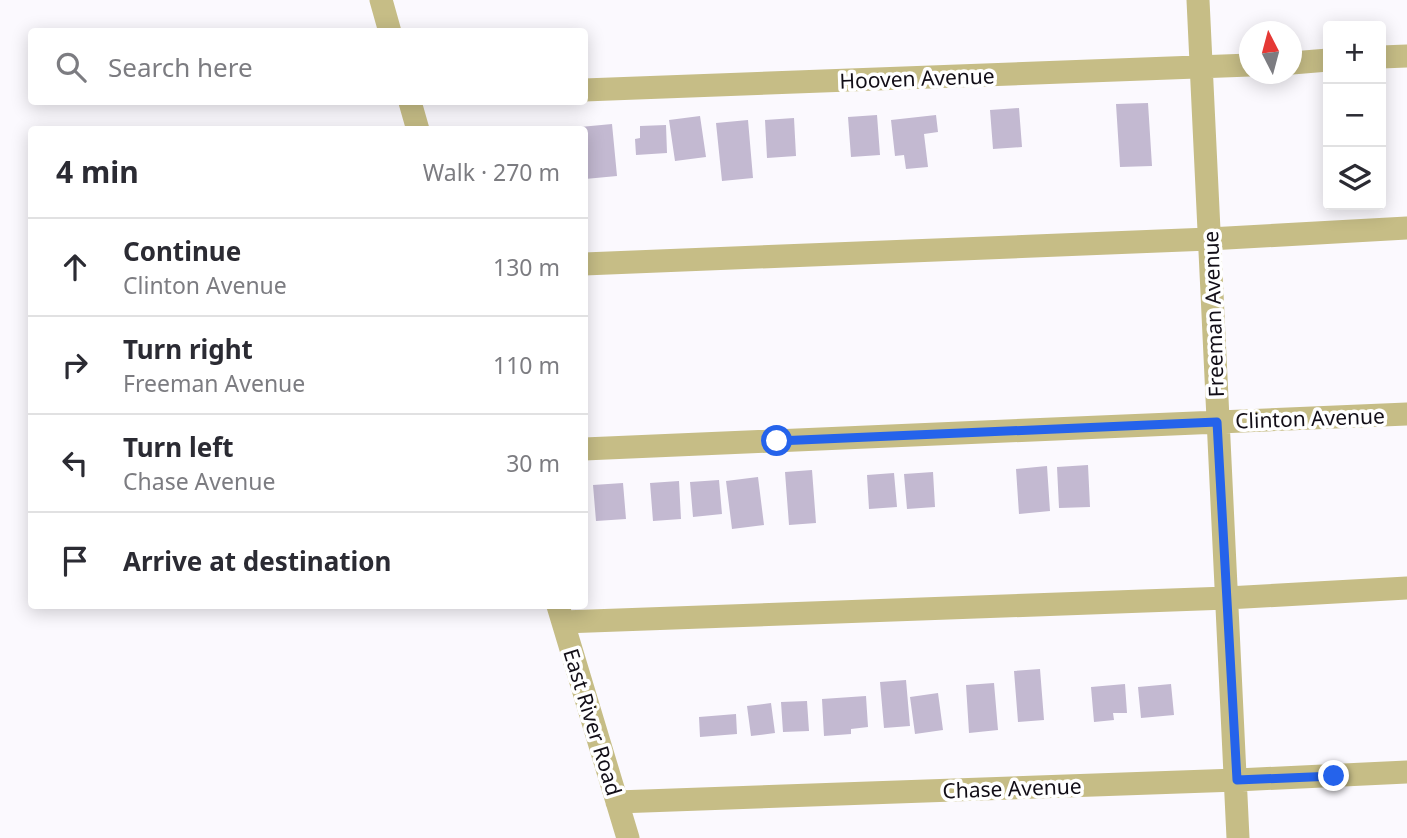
<!DOCTYPE html>
<html lang="en">
<head>
<meta charset="utf-8">
<style>
  :root { --surface:#fff; --page:#f7f7f7; --text:#2b2b33; --muted:#7c7c81; --line:#e1e1e2 }
  body { margin:0; font-family:"Noto Sans",sans-serif; background:var(--page); color:var(--text) }
  .controls { position:absolute; right:21px; top:21px; display:grid; overflow:hidden; border-radius:7px; box-shadow:0 4px 18px #0003 }
  .controls button { width:63px; height:63px; display:grid; place-items:center; padding:0; border:0; border-bottom:2px solid var(--line); background:var(--surface); color:var(--text); font:35px sans-serif }
  .compass { position:absolute; left:1239px; top:21px; width:63px; height:63px; border-radius:50%; background:var(--surface); box-shadow:0 4px 18px #0003; rotate:354deg }
  .stop { position:absolute; width:21px; height:21px; margin:-16px; border:5px solid #2563eb; border-radius:50%; background:#fff }
  .stop.end { background:#2563eb; border-color:#fff; box-shadow:0 2px 7px #0008 }
  .list { margin:0; padding:0; list-style:none }
  h2 { display:flex; justify-content:space-between; align-items:center; height:91px; margin:0; padding:0 28px; font-size:30px }
  h2 small { font-size:23px; font-weight:400; color:var(--muted) }
  .list li { display:grid; grid-template-columns:46px 1fr auto; gap:21px; align-items:center; box-sizing:border-box; height:98px; padding:0 28px; border-top:2px solid var(--line) }
  .list b { display:block; font-size:26px; white-space:nowrap }
  .list p { margin:0; font-size:23px; white-space:nowrap; color:var(--muted) }
  .list em { font-size:23px; font-style:normal; color:var(--muted) }
  .icon { flex:none; width:38px; height:38px; fill:none; stroke:currentColor; stroke-width:2; stroke-linecap:round; stroke-linejoin:round }
  .map { position:relative; flex:none; width:1407px; height:838px; overflow:hidden }
  .search { position:absolute; background:var(--surface); box-shadow:0 4px 18px #0003; left:28px; top:28px; width:560px; height:77px; display:flex; align-items:center; gap:18px; box-sizing:border-box; padding:0 24px; border-radius:7px; color:var(--muted); font-size:26px }
  .panel { position:absolute; background:var(--surface); box-shadow:0 4px 18px #0003; left:28px; top:126px; width:560px; height:483px; border-radius:7px }
  .map>svg:first-child { display:block }
  .building { fill:#c3b9d1 }
  .lines { fill:none; stroke-linecap:round; stroke-linejoin:round }
  .minor { stroke:#c6bd86; stroke-width:23 }
  .route { stroke:#2563eb; stroke-width:9 }
  .labels { text-anchor:middle; dominant-baseline:central; stroke-width:7; stroke-linejoin:round; paint-order:stroke }
  .street-label { font-size:21px; fill:#120e17; stroke:#fff }
</style>
</head>
<body>
<div class="map">
<svg width="1407" height="838" viewBox="0 0 1407 838">
  <rect width="100%" height="100%" fill="#fbf9fe"/>
  <path class="building" d="M 1148,103 L 1152,166 L 1120,167 L 1116,104 Z
    M 1019,108 L 1022,147 L 993,149 L 990,110 Z
    M 877,115 L 880,155 L 851,157 L 848,117 Z
    M 936,115 L 938,132 L 924,134 L 928,167 L 906,169 L 904,155 L 895,156 L 891,120 Z
    M 700,116 L 706,157 L 675,161 L 669,120 Z
    M 794,118 L 796,156 L 767,158 L 765,120 Z
    M 748,120 L 753,178 L 722,181 L 716,123 Z
    M 612,124 L 617,176 L 585,179 L 584,130 L 581,130 L 580,127 Z
    M 666,125 L 667,153 L 636,155 L 635,139 L 640,138 L 640,126 Z
    M 1088,465 L 1090,507 L 1059,508 L 1057,467 Z
    M 1047,466 L 1050,511 L 1019,514 L 1016,469 Z
    M 812,470 L 816,523 L 789,525 L 785,472 Z
    M 933,472 L 935,507 L 907,509 L 904,474 Z
    M 894,473 L 897,507 L 869,509 L 867,475 Z
    M 758,477 L 764,525 L 732,529 L 726,481 Z
    M 719,480 L 722,514 L 693,517 L 690,482 Z
    M 679,481 L 681,519 L 653,521 L 650,483 Z
    M 623,483 L 626,519 L 596,521 L 593,485 Z
    M 1040,669 L 1044,720 L 1018,722 L 1014,671 Z
    M 906,680 L 910,726 L 884,728 L 880,682 Z
    M 994,683 L 998,730 L 969,733 L 966,685 Z
    M 1125,684 L 1127,713 L 1113,713 L 1114,720 L 1094,722 L 1091,687 Z
    M 1171,684 L 1174,715 L 1141,718 L 1138,687 Z
    M 938,693 L 943,730 L 915,734 L 910,697 Z
    M 866,696 L 868,727 L 851,729 L 851,734 L 824,736 L 822,699 Z
    M 807,701 L 809,731 L 783,732 L 781,702 Z
    M 771,703 L 775,733 L 751,736 L 747,706 Z
    M 736,714 L 737,734 L 700,737 L 699,717 Z"/>
  <g class="lines">
    <path class="minor" d="M 381,0 L 390,32
      M 1198,0 L 1238,838
      M 1381,57 L 1407,56
      M 1292,63 L 1328,60
      M 584,90 L 1250,65
      M 410,102 L 418,130
      M 584,264 L 1209,239 L 1407,228
      M 584,449 L 1407,414
      M 558,606 L 628,838
      M 563,622 L 1227,598 L 1407,588
      M 617,802 L 1237,780 L 1407,772"/>
  </g>
  <g class="lines">
    <path class="route" d="M 777,441 L 1217,422 L 1237,780 L 1334,776"/>
  </g>
  <g class="labels">
    <g class="street-label">
      <text transform="translate(917 78) rotate(-2)">Hooven Avenue</text>
      <text transform="translate(1213 314) rotate(-92)">Freeman Avenue</text>
      <text transform="translate(1310 418) rotate(-2)">Clinton Avenue</text>
      <text transform="translate(593 722) rotate(73)">East River Road</text>
      <text transform="translate(1012 788) rotate(-2)">Chase Avenue</text>
    </g>
  </g>
</svg>
<div class="controls">
<button>+</button>
<button>−</button>
<button><svg class="icon" aria-label="layers" viewBox="0 0 24 24"><path d="M12 4l9 5-9 5-9-5zM3 14l9 5 9-5"/></svg></button>
</div>
<svg class="compass" viewBox="-18 -18 36 36"><path d="M0-13l5 13h-10z" fill="#e53935"/><path d="M0 13l5-13h-10z" fill="#7c7c81"/></svg>
<div class="stop" style="left:777px;top:441px"></div>
<div class="stop end" style="left:1334px;top:776px"></div>
<div class="search"><svg class="icon" aria-label="search" viewBox="0 0 24 24"><circle cx="10" cy="10" r="6"/><path d="M15 15l6 6"/></svg>Search here</div>
<section class="panel">
<h2>4 min<small>Walk · 270 m</small></h2>
<ul class="list">
<li><svg class="icon" aria-label="ahead" viewBox="0 0 24 24"><path d="M12 20V5M6 11l6-6 6 6"/></svg><div><b>Continue</b><p>Clinton Avenue</p></div><em>130 m</em></li>
<li><svg class="icon" aria-label="right" viewBox="0 0 24 24"><path d="M7 20v-9h11M14 6l5 5-5 5"/></svg><div><b>Turn right</b><p>Freeman Avenue</p></div><em>110 m</em></li>
<li><svg class="icon" aria-label="left" viewBox="0 0 24 24"><path d="M17 20v-9H6M10 6l-5 5 5 5"/></svg><div><b>Turn left</b><p>Chase Avenue</p></div><em>30 m</em></li>
<li><svg class="icon" aria-label="arrive" viewBox="0 0 24 24"><path d="M6 21V4h12l-3 4 3 4H6"/></svg><div><b>Arrive at destination</b></div></li>
</ul>
</section>
</div>
</body>
</html>
